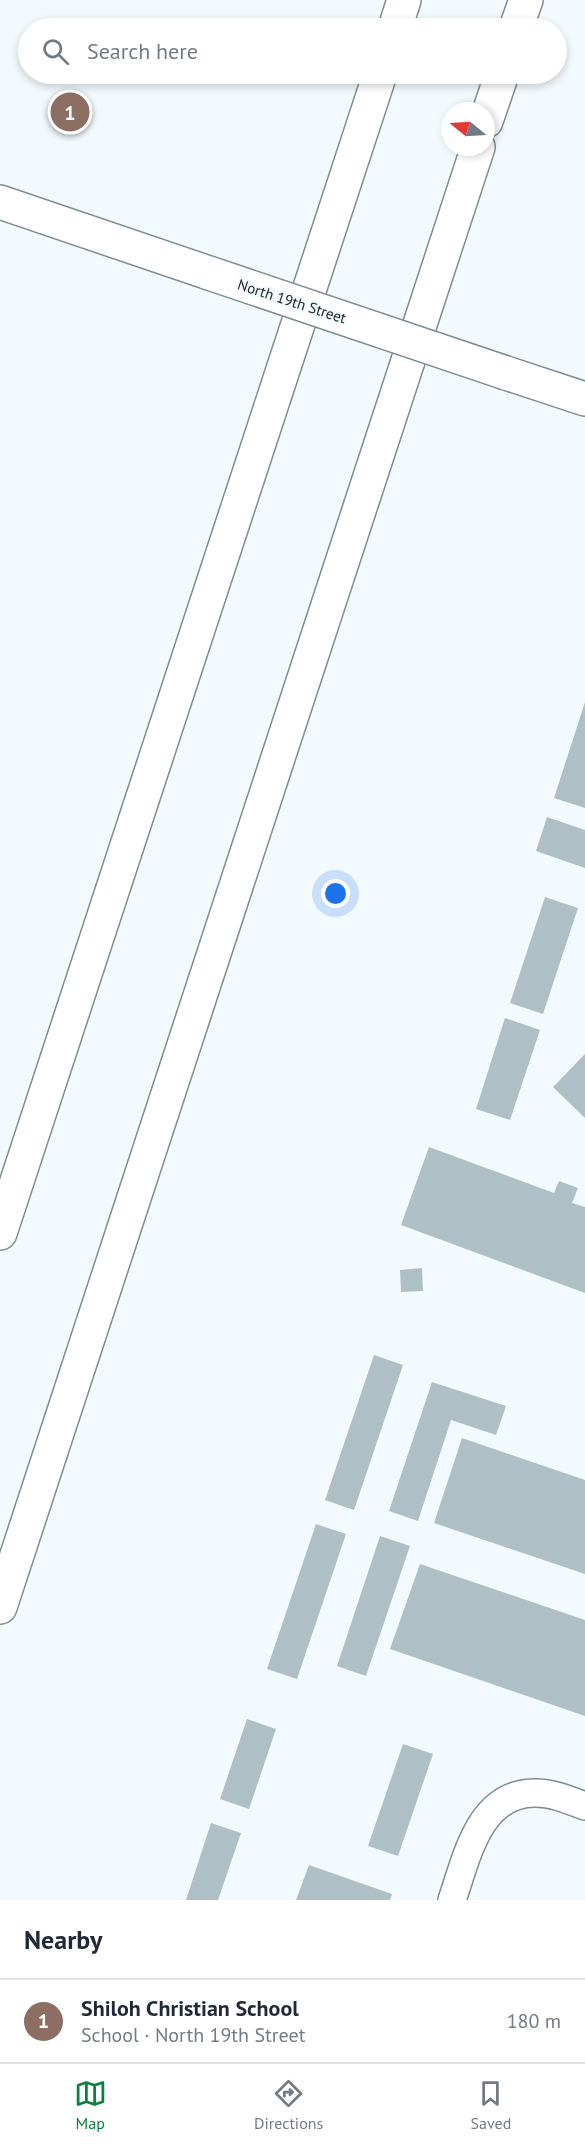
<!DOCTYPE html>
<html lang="en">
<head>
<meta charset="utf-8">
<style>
  :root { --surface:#fff; --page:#f2f2f3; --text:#1f2937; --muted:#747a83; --line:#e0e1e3; --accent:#0b8043 }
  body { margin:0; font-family:"PT Sans",sans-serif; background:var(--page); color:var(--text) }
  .compass { position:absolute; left:441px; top:102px; width:54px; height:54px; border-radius:50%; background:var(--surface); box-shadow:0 3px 9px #0003; rotate:288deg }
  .you { position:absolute; left:336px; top:894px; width:21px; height:21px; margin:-15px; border:4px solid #fff; border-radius:50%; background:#1a73e8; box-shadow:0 0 0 9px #1a73e833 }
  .badge { display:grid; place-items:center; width:39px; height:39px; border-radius:50%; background:var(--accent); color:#fff; font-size:20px; font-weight:700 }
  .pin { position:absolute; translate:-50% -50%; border:3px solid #fff; box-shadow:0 2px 6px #0006 }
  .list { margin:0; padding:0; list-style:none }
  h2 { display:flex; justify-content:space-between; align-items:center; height:78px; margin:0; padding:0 24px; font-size:26px }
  h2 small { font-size:20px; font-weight:400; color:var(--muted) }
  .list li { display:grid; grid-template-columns:39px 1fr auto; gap:18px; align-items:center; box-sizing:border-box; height:84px; padding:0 24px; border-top:2px solid var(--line) }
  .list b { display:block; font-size:22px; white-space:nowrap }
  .list p { margin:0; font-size:20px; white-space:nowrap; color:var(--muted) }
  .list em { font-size:20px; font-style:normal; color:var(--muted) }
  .icon { flex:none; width:33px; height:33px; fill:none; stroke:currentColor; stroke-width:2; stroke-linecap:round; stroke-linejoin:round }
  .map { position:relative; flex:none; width:585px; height:1900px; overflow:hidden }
  .search { position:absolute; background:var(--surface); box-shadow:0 3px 9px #0003; left:18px; right:18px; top:18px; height:66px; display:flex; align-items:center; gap:15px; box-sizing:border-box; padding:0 21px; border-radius:33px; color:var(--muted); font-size:22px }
  .sheet { height:162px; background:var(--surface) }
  nav { display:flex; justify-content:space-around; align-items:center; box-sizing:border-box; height:84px; border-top:2px solid var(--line); background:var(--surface); font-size:16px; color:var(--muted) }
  nav a { display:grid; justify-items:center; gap:3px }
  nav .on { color:var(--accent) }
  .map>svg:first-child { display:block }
  .building { fill:#aebfc6 }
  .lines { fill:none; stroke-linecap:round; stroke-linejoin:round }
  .minor-casing { stroke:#7d8d93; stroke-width:30 }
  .tertiary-casing { stroke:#7d8d93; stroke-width:36 }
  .motorway-casing { stroke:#7d8d93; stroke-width:36 }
  .minor { stroke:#fff; stroke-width:27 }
  .tertiary { stroke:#fff; stroke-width:33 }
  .motorway { stroke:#fff; stroke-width:33 }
  .tertiary-bridge-casing { stroke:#7d8d93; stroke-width:36; stroke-linecap:butt }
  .tertiary-bridge { stroke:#fff; stroke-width:33 }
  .labels { text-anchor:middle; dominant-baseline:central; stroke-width:4.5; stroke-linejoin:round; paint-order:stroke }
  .street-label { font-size:15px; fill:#21272a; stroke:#f3fafd }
</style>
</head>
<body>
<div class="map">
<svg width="585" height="1900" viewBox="0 0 585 1900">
  <rect width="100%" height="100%" fill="#f3fafd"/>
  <path class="building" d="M 585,702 L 585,808 L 554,798 Z
    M 547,817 L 585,830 L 585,868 L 536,851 Z
    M 545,897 L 578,908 L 543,1014 L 510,1003 Z
    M 505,1018 L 540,1030 L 510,1120 L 476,1109 Z
    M 585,1054 L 585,1118 L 553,1087 Z
    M 429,1147 L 554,1193 L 559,1181 L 578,1188 L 572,1203 L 585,1207 L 585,1293 L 401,1225 Z
    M 422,1268 L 423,1291 L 401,1292 L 400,1270 Z
    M 374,1355 L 403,1365 L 354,1510 L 325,1500 Z
    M 432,1382 L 506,1406 L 496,1435 L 451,1420 L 418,1521 L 389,1511 Z
    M 462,1438 L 585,1480 L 585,1574 L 434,1523 Z
    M 316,1524 L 346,1534 L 297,1679 L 267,1669 Z
    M 380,1536 L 410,1546 L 366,1676 L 337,1666 Z
    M 420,1564 L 585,1620 L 585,1716 L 390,1649 Z
    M 247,1719 L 276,1729 L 249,1809 L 220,1799 Z
    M 403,1744 L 433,1754 L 398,1856 L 368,1846 Z
    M 211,1823 L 241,1833 L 218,1900 L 186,1900 Z
    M 309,1865 L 392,1894 L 390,1900 L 296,1900 Z"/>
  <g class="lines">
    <g class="minor-casing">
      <path id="minor" d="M 452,1900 C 467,1857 479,1792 536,1793 C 553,1793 569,1800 585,1806"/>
    </g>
    <g class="tertiary-casing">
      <path id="tertiary" d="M 0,202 L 209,273
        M 506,373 L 585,399"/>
    </g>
    <g class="motorway-casing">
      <path id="motorway" d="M 395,28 L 404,0
        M 516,28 L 526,0
        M 486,121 L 502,74
        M 0,1233 L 380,74
        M 0,1607 L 478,147"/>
    </g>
    <use href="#minor" class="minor"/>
    <use href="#tertiary" class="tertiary"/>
    <use href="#motorway" class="motorway"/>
    <g class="tertiary-bridge-casing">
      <path id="tertiary-bridge" d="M 209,273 L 506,373"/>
    </g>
    <use href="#tertiary-bridge" class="tertiary-bridge"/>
  </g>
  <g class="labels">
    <g class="street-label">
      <text transform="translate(292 301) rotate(18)">North 19th Street</text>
    </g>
  </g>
</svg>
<svg class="compass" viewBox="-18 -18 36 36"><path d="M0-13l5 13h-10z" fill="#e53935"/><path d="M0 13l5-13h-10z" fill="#747a83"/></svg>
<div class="you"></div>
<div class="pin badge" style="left:70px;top:112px;background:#8d6e63">1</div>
<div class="search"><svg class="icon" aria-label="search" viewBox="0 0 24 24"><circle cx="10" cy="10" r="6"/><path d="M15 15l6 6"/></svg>Search here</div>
</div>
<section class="sheet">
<h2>Nearby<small></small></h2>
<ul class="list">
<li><span class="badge" style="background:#8d6e63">1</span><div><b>Shiloh Christian School</b><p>School · North 19th Street</p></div><em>180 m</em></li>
</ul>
</section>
<nav>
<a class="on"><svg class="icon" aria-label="map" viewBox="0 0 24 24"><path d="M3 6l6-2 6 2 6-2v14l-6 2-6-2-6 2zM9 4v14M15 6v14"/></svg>Map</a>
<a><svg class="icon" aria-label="directions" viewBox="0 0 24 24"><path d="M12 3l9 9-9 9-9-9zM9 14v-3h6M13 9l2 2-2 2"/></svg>Directions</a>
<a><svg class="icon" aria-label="saved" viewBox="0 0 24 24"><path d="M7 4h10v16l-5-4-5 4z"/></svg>Saved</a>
</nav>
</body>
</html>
